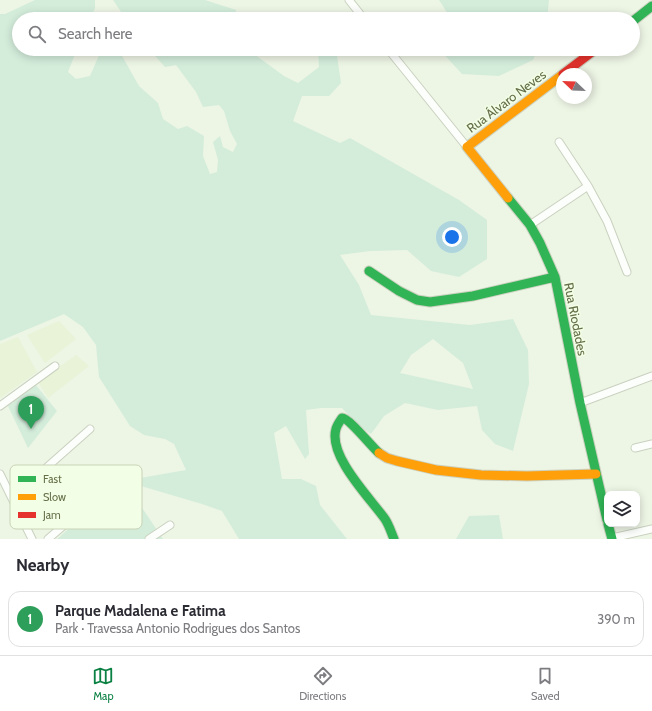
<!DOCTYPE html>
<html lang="en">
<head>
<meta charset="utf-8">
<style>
  :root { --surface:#fff; --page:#f7f7f7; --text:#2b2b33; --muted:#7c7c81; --line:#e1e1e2; --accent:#0b8043 }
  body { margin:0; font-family:Cabin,sans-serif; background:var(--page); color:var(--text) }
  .controls { position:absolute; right:12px; bottom:12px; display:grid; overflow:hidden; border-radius:8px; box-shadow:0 2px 10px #0003 }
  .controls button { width:36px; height:36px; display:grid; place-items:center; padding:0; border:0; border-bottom:1px solid var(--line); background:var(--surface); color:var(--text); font:20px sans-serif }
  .compass { position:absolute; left:556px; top:68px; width:36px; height:36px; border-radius:50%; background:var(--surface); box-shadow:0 2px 10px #0003; rotate:293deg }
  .you { position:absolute; left:452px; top:237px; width:14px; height:14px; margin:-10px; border:3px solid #fff; border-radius:50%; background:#1a73e8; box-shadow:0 0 0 6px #1a73e833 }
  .badge { display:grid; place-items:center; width:26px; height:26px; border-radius:50%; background:var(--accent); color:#fff; font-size:13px; font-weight:700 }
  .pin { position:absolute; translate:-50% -33px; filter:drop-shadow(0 1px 2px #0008) }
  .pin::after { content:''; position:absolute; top:21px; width:14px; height:12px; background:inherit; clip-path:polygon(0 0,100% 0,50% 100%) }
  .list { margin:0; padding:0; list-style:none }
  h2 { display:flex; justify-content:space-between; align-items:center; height:52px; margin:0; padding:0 16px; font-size:17px }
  h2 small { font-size:13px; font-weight:400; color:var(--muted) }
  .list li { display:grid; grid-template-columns:26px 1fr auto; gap:12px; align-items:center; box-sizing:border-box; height:56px; margin:0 8px 8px; padding:0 8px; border:1px solid var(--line); border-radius:12px }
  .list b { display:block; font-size:15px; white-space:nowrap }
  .list p { margin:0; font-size:13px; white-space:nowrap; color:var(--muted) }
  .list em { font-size:13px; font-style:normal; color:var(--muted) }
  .icon { flex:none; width:22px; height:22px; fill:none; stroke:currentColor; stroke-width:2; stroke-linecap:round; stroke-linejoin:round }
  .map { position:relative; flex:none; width:652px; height:539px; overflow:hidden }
  .search { position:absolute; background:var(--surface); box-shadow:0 2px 10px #0003; left:12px; right:12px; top:12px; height:44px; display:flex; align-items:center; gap:10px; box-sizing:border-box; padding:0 14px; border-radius:22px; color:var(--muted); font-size:15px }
  .sheet { height:116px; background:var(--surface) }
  nav { display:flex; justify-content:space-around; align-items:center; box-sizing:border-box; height:56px; border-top:1px solid var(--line); background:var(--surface); font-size:11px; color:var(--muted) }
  nav a { display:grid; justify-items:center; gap:2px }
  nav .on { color:var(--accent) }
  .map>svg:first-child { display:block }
  .residential { fill:#e8f3d8 }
  .green { fill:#d4eddb; fill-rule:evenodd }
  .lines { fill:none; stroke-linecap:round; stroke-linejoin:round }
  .street-casing { stroke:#cad1bf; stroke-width:9 }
  .fast-casing { stroke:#ccd1bf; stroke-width:11 }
  .slow-casing { stroke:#ccd1bf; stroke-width:11 }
  .jam-casing { stroke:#ccd1bf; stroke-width:11 }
  .street { stroke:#fcfefb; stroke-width:7 }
  .fast { stroke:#30b455; stroke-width:9 }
  .slow { stroke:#ff9f0a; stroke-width:9 }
  .jam { stroke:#e5322d; stroke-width:9 }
  .labels { text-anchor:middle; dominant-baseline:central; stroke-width:3; stroke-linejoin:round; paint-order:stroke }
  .street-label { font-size:13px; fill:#666f49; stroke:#f2fee5 }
  .key { fill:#f2fee5; stroke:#c8d3b6; stroke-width:1 }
  .key-label { font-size:11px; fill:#666f49 }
</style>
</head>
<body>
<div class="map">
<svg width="652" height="539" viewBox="0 0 652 539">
  <rect width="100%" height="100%" fill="#edf5e5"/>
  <path class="residential" d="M 59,321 L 76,339 L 45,363 L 27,335 Z
    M 18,337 L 37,372 L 0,398 L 0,344 Z
    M 76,355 L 89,366 L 48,398 L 38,382 Z"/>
  <path class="green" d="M 35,0 L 95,0 L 95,8 L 90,19 L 19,19 L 19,49 L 77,49 L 68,72 L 76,79 L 90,76 L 100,53 L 121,54 L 139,86 L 158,103 L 163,119 L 178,129 L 187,126 L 204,136 L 203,156 L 210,174 L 217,172 L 218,160 L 213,142 L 220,136 L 223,147 L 233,152 L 237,144 L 230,131 L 224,111 L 219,105 L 203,107 L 196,92 L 176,65 L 165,67 L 149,49 L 247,49 L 284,76 L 298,83 L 319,67 L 318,49 L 336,49 L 341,83 L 329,96 L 302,96 L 293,121 L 340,143 L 350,138 L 459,200 L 487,220 L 487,259 L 459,277 L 431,271 L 407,250 L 370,251 L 340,255 L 359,285 L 371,315 L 470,325 L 513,319 L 528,350 L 529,384 L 513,451 L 495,444 L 482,430 L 477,406 L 438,410 L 405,403 L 384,416 L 371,434 L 359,426 L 342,408 L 321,408 L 306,410 L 309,454 L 305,459 L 286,426 L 274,433 L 282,479 L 301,479 L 316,486 L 320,505 L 347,539 L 239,539 L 222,511 L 202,504 L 124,481 L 163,539 L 57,539 L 123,481 L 186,470 L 174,444 L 165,439 L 144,435 L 130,426 L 99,377 L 96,345 L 83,327 L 64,314 L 0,341 L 0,14 L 5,14 ZM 433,339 L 463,363 L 473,389 L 400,373 L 411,355 Z
    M 113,0 L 205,0 L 236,10 L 236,19 L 126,19 Z
    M 439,0 L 549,0 L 547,19 L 447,19 L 448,14 Z
    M 439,49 L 538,49 L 533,60 L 499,76 L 462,74 Z
    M 35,384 L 57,411 L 28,448 L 8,406 Z
    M 499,515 L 503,539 L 456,539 L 469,516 Z"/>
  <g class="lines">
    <g class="street-casing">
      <path id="street" d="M 349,0 L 364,19
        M 388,49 L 467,147
        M 559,142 L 588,186 L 607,221 L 627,272
        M 530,225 L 588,186
        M 580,403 L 652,376
        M 0,406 L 55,366
        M 635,448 L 652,444
        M 0,474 L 32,539
        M 12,498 L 90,429
        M 612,538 L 652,529
        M 48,539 L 119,478
        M 149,539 L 170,525"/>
    </g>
    <g class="fast-casing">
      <path id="fast" d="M 633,21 L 652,6
        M 508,198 L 530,225 L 540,243 L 555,277 L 580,403 L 607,520
        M 369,271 L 399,291 L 417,300 L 430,302 L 473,296 L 555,277
        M 379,453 C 371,446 349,418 342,418 C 340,421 337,425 336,429 C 328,456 370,498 385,519 C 389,525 391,532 394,539
        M 608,524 L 612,539"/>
    </g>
    <g class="slow-casing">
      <path id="slow" d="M 508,198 L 467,147 L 562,75
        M 379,453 L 387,458 L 397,461 L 436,470 L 481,475 L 527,476 L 596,474"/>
    </g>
    <g class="jam-casing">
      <path id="jam" d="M 563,74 L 596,49"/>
    </g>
    <use href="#street" class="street"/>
    <use href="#fast" class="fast"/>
    <use href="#slow" class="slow"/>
    <use href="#jam" class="jam"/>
  </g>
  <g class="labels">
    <g class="street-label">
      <text transform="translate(506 101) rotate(-37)">Rua Álvaro Neves</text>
      <text transform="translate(576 319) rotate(79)">Rua Riodades</text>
    </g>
  </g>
  <rect x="10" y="465" width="132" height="64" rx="6" class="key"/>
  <rect x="18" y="476" width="18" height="6" fill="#30b455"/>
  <rect x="18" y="494" width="18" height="6" fill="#ff9f0a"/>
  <rect x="18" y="512" width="18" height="6" fill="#e5322d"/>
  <g class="key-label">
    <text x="43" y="483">Fast</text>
    <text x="43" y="501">Slow</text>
    <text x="43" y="519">Jam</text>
  </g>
</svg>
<div class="controls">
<button><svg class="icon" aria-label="layers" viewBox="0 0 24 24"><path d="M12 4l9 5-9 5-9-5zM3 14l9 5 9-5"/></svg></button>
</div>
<svg class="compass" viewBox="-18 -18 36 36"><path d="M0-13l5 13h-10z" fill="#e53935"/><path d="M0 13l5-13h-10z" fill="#7c7c81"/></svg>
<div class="you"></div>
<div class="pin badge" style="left:31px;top:429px;background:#2e9e5b">1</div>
<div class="search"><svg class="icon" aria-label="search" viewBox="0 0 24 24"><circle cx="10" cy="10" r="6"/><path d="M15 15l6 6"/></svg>Search here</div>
</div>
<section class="sheet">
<h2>Nearby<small></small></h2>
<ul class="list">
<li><span class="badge" style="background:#2e9e5b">1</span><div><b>Parque Madalena e Fatima</b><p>Park · Travessa Antonio Rodrigues dos Santos</p></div><em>390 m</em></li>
</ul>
</section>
<nav>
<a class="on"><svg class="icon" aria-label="map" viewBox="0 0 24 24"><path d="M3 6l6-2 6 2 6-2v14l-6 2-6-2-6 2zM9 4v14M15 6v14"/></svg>Map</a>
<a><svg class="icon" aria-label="directions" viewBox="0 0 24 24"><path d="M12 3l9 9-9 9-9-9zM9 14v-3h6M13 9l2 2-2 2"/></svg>Directions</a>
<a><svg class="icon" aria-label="saved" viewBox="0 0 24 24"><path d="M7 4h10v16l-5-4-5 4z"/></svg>Saved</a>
</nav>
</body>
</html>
